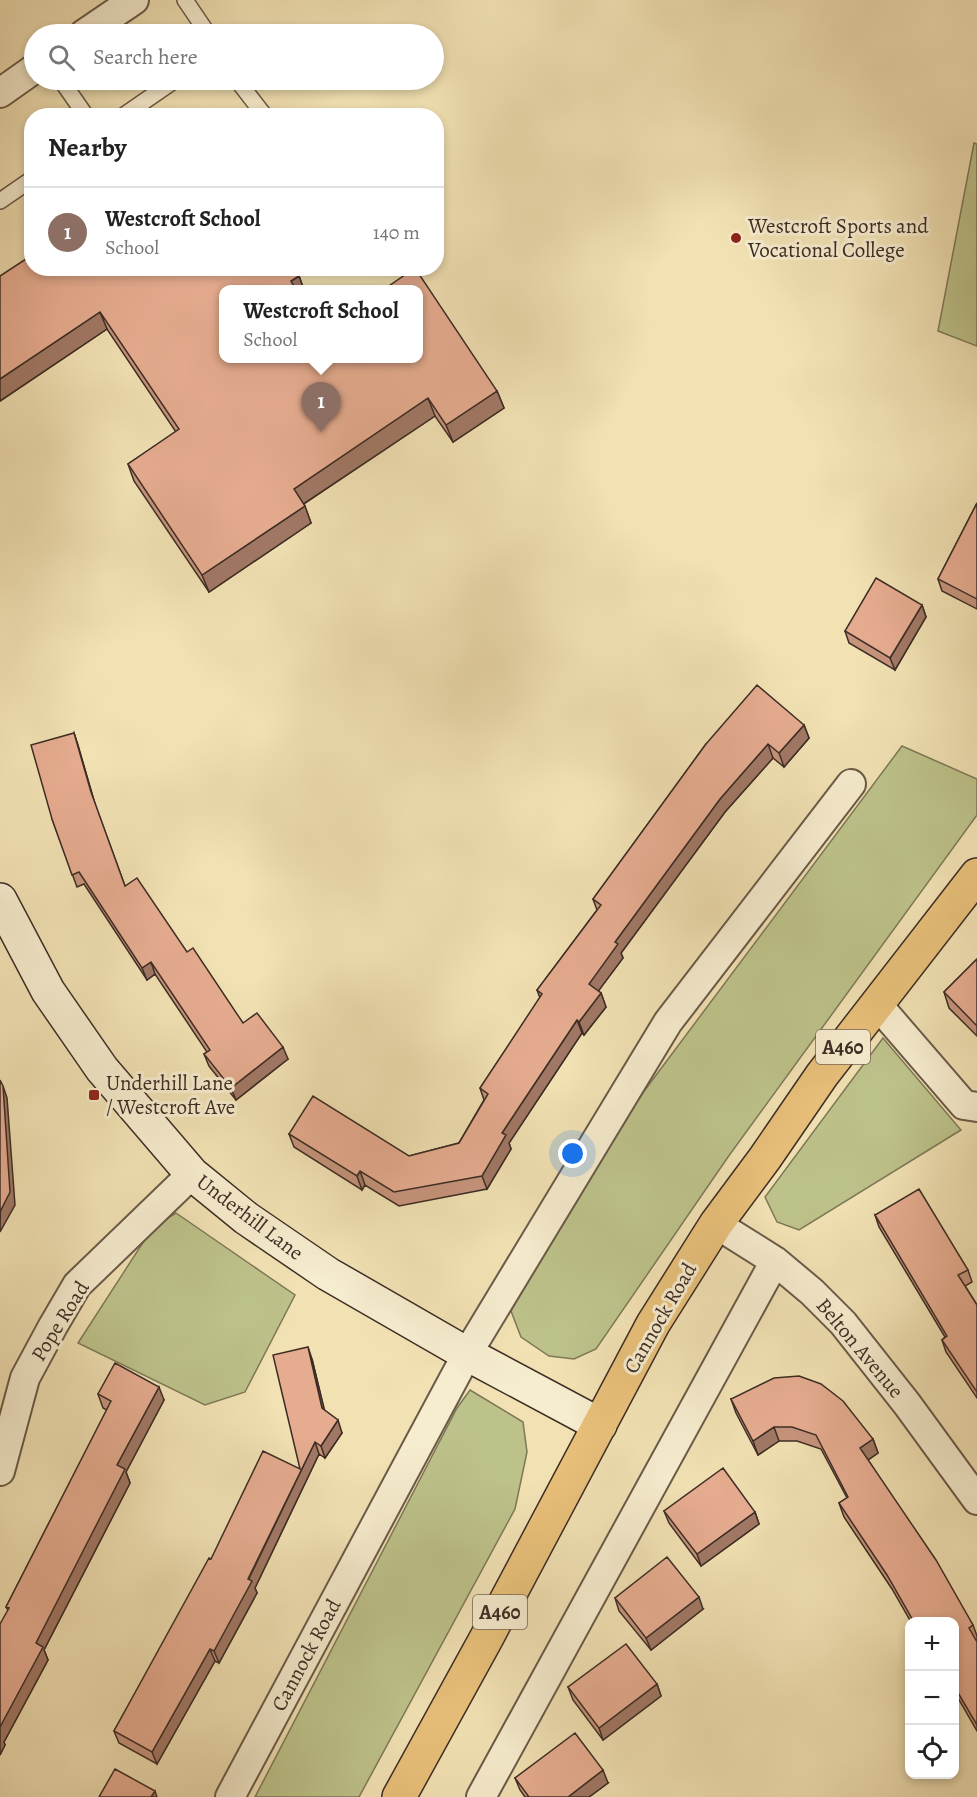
<!DOCTYPE html>
<html lang="en">
<head>
<meta charset="utf-8">
<style>
  :root { --surface:#fff; --page:#f6f6f6; --text:#222; --muted:#767676; --line:#e0e0e0; --accent:#8f2418 }
  body { margin:0; font-family:Alegreya,serif; background:var(--page); color:var(--text) }
  .controls { position:absolute; right:18px; bottom:18px; display:grid; overflow:hidden; border-radius:12px; box-shadow:0 3px 9px #0003 }
  .controls button { width:54px; height:54px; display:grid; place-items:center; padding:0; border:0; border-bottom:2px solid var(--line); background:var(--surface); color:var(--text); font:30px sans-serif }
  .you { position:absolute; left:573px; top:1154px; width:21px; height:21px; margin:-15px; border:4px solid #fff; border-radius:50%; background:#1a73e8; box-shadow:0 0 0 9px #1a73e833 }
  .badge { display:grid; place-items:center; width:39px; height:39px; border-radius:50%; background:var(--accent); color:#fff; font-size:20px; font-weight:700 }
  .pin { position:absolute; translate:-50% -50px; filter:drop-shadow(0 2px 3px #0008) }
  .pin::after { content:''; position:absolute; top:32px; width:21px; height:18px; background:inherit; clip-path:polygon(0 0,100% 0,50% 100%) }
  .popup { position:absolute; left:219px; top:285px; width:204px; height:78px; box-sizing:border-box; display:grid; place-content:center; border-radius:12px; background:var(--surface); filter:drop-shadow(0 2px 4px #0005); font-size:20px; white-space:nowrap; color:var(--muted) }
  .popup b { font-size:22px; color:var(--text) }
  .popup::after { content:''; position:absolute; left:50%; top:100%; margin-left:-12px; border:12px solid transparent; border-top-color:var(--surface) }
  .list { margin:0; padding:0; list-style:none }
  h2 { display:flex; justify-content:space-between; align-items:center; height:78px; margin:0; padding:0 24px; font-size:26px }
  h2 small { font-size:20px; font-weight:400; color:var(--muted) }
  .list li { display:grid; grid-template-columns:39px 1fr auto; gap:18px; align-items:center; box-sizing:border-box; height:90px; padding:0 24px; border-top:2px solid var(--line) }
  .list b { display:block; font-size:22px; white-space:nowrap }
  .list p { margin:0; font-size:20px; white-space:nowrap; color:var(--muted) }
  .list em { font-size:20px; font-style:normal; color:var(--muted) }
  .icon { flex:none; width:33px; height:33px; fill:none; stroke:currentColor; stroke-width:2; stroke-linecap:round; stroke-linejoin:round }
  .map { position:relative; flex:none; width:977px; height:1797px; overflow:hidden }
  .search { position:absolute; background:var(--surface); box-shadow:0 3px 9px #0003; left:24px; top:24px; width:420px; height:66px; display:flex; align-items:center; gap:15px; box-sizing:border-box; padding:0 21px; border-radius:33px; color:var(--muted); font-size:22px }
  .panel { position:absolute; background:var(--surface); box-shadow:0 3px 9px #0003; left:24px; top:108px; width:420px; height:168px; border-radius:24px }
  .map>svg:first-child { display:block }
  .green { fill:#bdc28a; stroke:#7d7858; stroke-width:1.5 }
  .lines { fill:none; stroke-linecap:round; stroke-linejoin:round }
  .lane-casing { stroke:#6a5a48; stroke-width:18 }
  .street-casing { stroke:#6a5a48; stroke-width:32 }
  .secondary-casing { stroke:#3d2d25; stroke-width:36 }
  .highway-casing { stroke:#3d2d25; stroke-width:36 }
  .lane { stroke:#f6ecce; stroke-width:15 }
  .street { stroke:#f6ecce; stroke-width:28 }
  .secondary { stroke:#f6ecce; stroke-width:33 }
  .highway { stroke:#e8c07a; stroke-width:33 }
  .wall { fill:#c6947c; stroke:#3d2d25; stroke-width:1.5 }
  .shaded-wall { fill:#a17865; stroke:#3d2d25; stroke-width:1.5 }
  .building { fill:#e6ac90; stroke:#3d2d25; stroke-width:1.5 }
  .poi-dot { fill:#8f2418; stroke:#f6ecce; stroke-width:2 }
  .labels { text-anchor:middle; dominant-baseline:central; stroke-width:6; stroke-linejoin:round; paint-order:stroke }
  .shield { fill:#f6ecce; stroke:#746658; stroke-width:1.5 }
  .shield-label { font-size:20px; font-weight:bold; fill:#3d2d25 }
  .poi-label { font-size:21px; fill:#3d2d25; stroke:#f6ecce; text-anchor:start }
  .street-label { font-size:21px; fill:#3d2d25; stroke:#f6ecce }
</style>
</head>
<body>
<div class="map">
<svg width="977" height="1797" viewBox="0 0 977 1797">
  <rect width="100%" height="100%" fill="#f1e1b3"/>
  <filter id="stains"><feTurbulence type="fractalNoise" baseFrequency=".00333" numOctaves="4"/><feColorMatrix values="0 0 0 0 .2 0 0 0 0 .09 0 0 0 0 .02 0 0 0 .5 -.17"/></filter>
  <radialGradient id="worn" r=".72"><stop offset=".6" stop-color="#630" stop-opacity="0"/><stop offset="1" stop-color="#630" stop-opacity=".3"/></radialGradient>
  <path class="green" d="M 974,143 L 977,144 L 977,346 L 938,331 Z
    M 902,746 L 977,779 L 977,815 L 728,1157 L 596,1349 L 574,1359 L 549,1356 L 521,1337 L 511,1311 L 550,1233 L 642,1094 Z
    M 883,1038 L 961,1130 L 799,1230 L 777,1222 L 765,1197 Z
    M 176,1213 L 295,1295 L 245,1392 L 205,1405 L 78,1343 L 153,1227 Z
    M 470,1390 L 523,1422 L 527,1452 L 515,1509 L 359,1797 L 255,1797 L 457,1408 Z"/>
  <g class="lines">
    <g class="lane-casing">
      <path id="lane" d="M 185,0 L 208,34
        M 61,80 L 86,116
        M 237,80 L 265,116
        M 123,116 L 175,80
        M 0,201 L 32,179"/>
    </g>
    <g class="street-casing">
      <path id="street" d="M 84,34 L 134,0
        M 0,93 L 34,69
        M 876,1003 L 964,1105 L 977,1107
        M 716,1224 L 775,1261 L 812,1292 L 843,1323 L 907,1404 L 977,1500
        M 0,1471 L 25,1378 L 53,1326 L 77,1285 L 192,1174
        M 230,1797 L 467,1354 L 668,1022 L 851,784
        M 481,1797 L 775,1261"/>
    </g>
    <g class="secondary-casing">
      <path id="secondary" d="M 0,900 L 48,991 L 102,1069 L 192,1174 L 246,1218 L 328,1274 L 467,1354 L 600,1425"/>
    </g>
    <g class="highway-casing">
      <path id="highway" d="M 399,1797 L 487,1637 L 653,1324 L 716,1224 L 765,1158 L 822,1075 L 977,875"/>
    </g>
    <use href="#lane" class="lane"/>
    <use href="#street" class="street"/>
    <use href="#secondary" class="secondary"/>
    <use href="#highway" class="highway"/>
  </g>
  <path class="wall" d="M 209,269 L 299,276 L 304,290 L 224,290 L 224,358 L 497,391 L 504,408 L 453,442 L 435,416 L 304,504 L 311,523 L 209,592 L 134,481 L 128,464 L 176,432 L 107,329 L 0,401 L 0,276 Z
    M 977,503 L 977,609 L 942,591 L 938,579 Z
    M 922,605 L 926,617 L 895,670 L 849,643 L 845,631 Z
    M 804,725 L 809,738 L 784,767 L 773,758 L 725,812 L 621,953 L 623,958 L 598,991 L 601,993 L 606,1007 L 584,1035 L 582,1033 L 509,1143 L 511,1149 L 487,1189 L 399,1206 L 365,1185 L 362,1190 L 294,1147 L 289,1134 L 409,1156 L 459,1143 L 484,1100 L 480,1088 L 540,998 L 537,990 L 597,910 L 593,899 L 706,744 Z
    M 74,733 L 95,804 L 125,886 L 187,952 L 243,1023 L 288,1059 L 236,1100 L 209,1066 L 204,1054 L 207,1052 L 155,974 L 147,980 L 84,884 L 77,887 L 52,819 Z
    M 977,959 L 977,1036 L 949,1008 L 944,992 Z
    M 875,1215 L 968,1270 L 972,1282 L 965,1286 L 977,1305 L 977,1398 L 946,1352 L 942,1340 L 945,1337 L 879,1227 Z
    M 312,1359 L 324,1410 L 342,1433 L 325,1458 L 319,1454 L 255,1588 L 257,1593 L 219,1663 L 215,1661 L 157,1764 L 119,1743 L 114,1731 L 211,1559 L 300,1469 Z
    M 98,1394 L 164,1400 L 126,1472 L 130,1483 L 44,1650 L 48,1660 L 4,1742 L 5,1745 L 0,1755 L 8,1610 L 6,1607 L 107,1410 L 103,1408 Z
    M 731,1399 L 873,1439 L 878,1453 L 868,1460 L 973,1625 L 977,1636 L 977,1640 L 976,1640 L 977,1642 L 977,1731 L 954,1691 L 954,1622 L 911,1622 L 892,1589 L 844,1517 L 839,1503 L 847,1498 L 821,1449 L 797,1441 L 779,1441 L 758,1455 L 736,1413 Z
    M 664,1511 L 755,1512 L 759,1524 L 701,1566 L 669,1523 Z
    M 615,1598 L 703,1609 L 651,1650 L 619,1611 Z
    M 657,1684 L 661,1696 L 603,1740 L 573,1700 L 568,1687 Z
    M 515,1778 L 608,1783 L 589,1797 L 525,1797 L 520,1790 Z"/>
  <path class="shaded-wall" d="M 299,276 L 304,290 L 294,290 L 291,281 Z
    M 100,312 L 107,329 L 0,401 L 0,379 Z
    M 497,391 L 504,408 L 453,442 L 446,425 Z
    M 428,398 L 435,416 L 300,506 L 294,489 Z
    M 305,506 L 311,523 L 209,592 L 202,575 Z
    M 922,605 L 926,617 L 895,670 L 890,658 Z
    M 804,725 L 809,738 L 784,767 L 779,753 Z
    M 74,733 L 78,745 L 95,804 L 91,792 Z
    M 768,744 L 773,758 L 725,812 L 621,953 L 623,958 L 594,997 L 589,984 L 615,942 L 720,799 Z
    M 151,962 L 155,974 L 147,980 L 142,968 Z
    M 601,993 L 606,1007 L 584,1035 L 579,1022 Z
    M 577,1020 L 582,1033 L 509,1143 L 511,1149 L 487,1189 L 482,1176 L 502,1133 Z
    M 283,1047 L 288,1059 L 236,1100 L 231,1088 Z
    M 3,1086 L 7,1098 L 15,1205 L 0,1232 Z
    M 360,1171 L 365,1185 L 362,1190 L 357,1176 Z
    M 308,1347 L 312,1359 L 327,1420 L 322,1408 Z
    M 159,1387 L 164,1400 L 126,1472 L 130,1483 L 44,1650 L 48,1660 L 4,1742 L 5,1745 L 0,1755 L 0,1727 L 36,1643 L 117,1465 Z
    M 338,1420 L 342,1433 L 325,1458 L 321,1446 Z
    M 774,1427 L 779,1441 L 758,1455 L 753,1441 Z
    M 873,1439 L 878,1453 L 865,1462 L 860,1448 Z
    M 315,1442 L 319,1454 L 255,1588 L 257,1593 L 219,1663 L 214,1651 Z
    M 755,1512 L 759,1524 L 701,1566 L 697,1554 Z
    M 699,1597 L 703,1609 L 651,1650 L 646,1638 Z
    M 210,1649 L 215,1661 L 157,1764 L 152,1752 Z
    M 657,1684 L 661,1696 L 603,1740 L 599,1728 Z
    M 603,1770 L 608,1783 L 589,1797 L 568,1797 Z
    M 155,1791 L 157,1797 L 151,1797 Z"/>
  <path class="building" d="M 32,255 L 32,268 L 209,268 L 209,269 L 211,268 L 294,268 L 299,276 L 291,281 L 296,290 L 224,290 L 224,358 L 418,358 L 418,290 L 383,290 L 415,268 L 497,391 L 446,425 L 428,398 L 294,489 L 305,506 L 202,575 L 128,464 L 179,429 L 100,312 L 0,379 L 0,276 Z
    M 977,503 L 977,599 L 938,579 Z
    M 876,578 L 922,605 L 890,658 L 845,631 Z
    M 757,685 L 804,725 L 779,753 L 768,744 L 720,799 L 615,942 L 618,944 L 589,984 L 601,993 L 579,1022 L 577,1020 L 502,1133 L 506,1135 L 482,1176 L 394,1192 L 360,1171 L 357,1176 L 289,1134 L 313,1096 L 409,1156 L 459,1143 L 488,1094 L 480,1088 L 542,994 L 537,990 L 601,905 L 593,899 L 706,744 Z
    M 74,733 L 91,792 L 125,886 L 137,878 L 187,952 L 193,948 L 243,1023 L 257,1013 L 283,1047 L 231,1088 L 204,1054 L 210,1050 L 151,962 L 142,968 L 79,872 L 72,875 L 52,819 L 31,745 Z
    M 977,959 L 977,1026 L 944,992 Z
    M 0,1080 L 3,1086 L 10,1192 L 0,1212 Z
    M 919,1189 L 968,1270 L 958,1275 L 977,1305 L 977,1392 L 942,1340 L 947,1336 L 875,1215 Z
    M 308,1347 L 322,1408 L 338,1420 L 321,1446 L 315,1442 L 248,1579 L 252,1581 L 214,1651 L 210,1649 L 152,1752 L 114,1731 L 209,1558 L 211,1559 L 263,1451 L 300,1469 L 273,1355 Z
    M 115,1363 L 159,1387 L 117,1465 L 125,1469 L 36,1643 L 43,1647 L 0,1727 L 0,1624 L 9,1608 L 6,1607 L 111,1401 L 98,1394 Z
    M 799,1376 L 821,1384 L 843,1401 L 873,1439 L 860,1448 L 936,1560 L 973,1625 L 969,1628 L 977,1642 L 977,1725 L 954,1686 L 954,1622 L 914,1622 L 887,1575 L 839,1503 L 848,1497 L 816,1435 L 792,1427 L 774,1427 L 753,1441 L 731,1399 L 774,1378 Z
    M 723,1468 L 755,1512 L 697,1554 L 664,1511 Z
    M 667,1557 L 699,1597 L 646,1638 L 615,1598 Z
    M 626,1644 L 657,1684 L 599,1728 L 568,1687 Z
    M 575,1733 L 603,1770 L 568,1797 L 529,1797 L 515,1778 Z
    M 115,1769 L 155,1791 L 151,1797 L 99,1797 Z"/>
  <g class="poi-dot">
    <circle cx="736" cy="238" r="6"/>
    <rect x="88" y="1089" width="12" height="12" rx="3"/>
  </g>
  <g class="labels">
    <g class="shield">
      <rect x="816" y="1030" width="54" height="34" rx="4.5"/>
      <rect x="473" y="1595" width="54" height="34" rx="4.5"/>
    </g>
    <g class="shield-label">
      <text x="843" y="1047">A460</text>
      <text x="500" y="1612">A460</text>
    </g>
    <g class="poi-label">
      <text x="748" y="226">Westcroft Sports and<tspan x="748" dy="24">Vocational College</tspan></text>
      <text x="106" y="1083">Underhill Lane<tspan x="106" dy="24">/ Westcroft Ave</tspan></text>
    </g>
    <g class="street-label">
      <text transform="translate(250 1217) rotate(37)">Underhill Lane</text>
      <text transform="translate(660 1318) rotate(-60)">Cannock Road</text>
      <text transform="translate(60 1321) rotate(-58)">Pope Road</text>
      <text transform="translate(860 1348) rotate(50)">Belton Avenue</text>
      <text transform="translate(306 1655) rotate(-62)">Cannock Road</text>
    </g>
  </g>
  <rect width="100%" height="100%" filter="url(#stains)"/>
  <rect width="100%" height="100%" fill="url(#worn)"/>
</svg>
<div class="controls">
<button>+</button>
<button>−</button>
<button><svg class="icon" aria-label="locate" viewBox="0 0 24 24"><circle cx="12" cy="12" r="6"/><path d="M12 2v4M12 18v4M2 12h4M18 12h4"/></svg></button>
</div>
<div class="you"></div>
<div class="pin badge" style="left:321px;top:432px;background:#8d6e63">1</div>
<div class="popup"><b>Westcroft School</b>School</div>
<div class="search"><svg class="icon" aria-label="search" viewBox="0 0 24 24"><circle cx="10" cy="10" r="6"/><path d="M15 15l6 6"/></svg>Search here</div>
<section class="panel">
<h2>Nearby<small></small></h2>
<ul class="list">
<li><span class="badge" style="background:#8d6e63">1</span><div><b>Westcroft School</b><p>School</p></div><em>140 m</em></li>
</ul>
</section>
</div>
</body>
</html>
